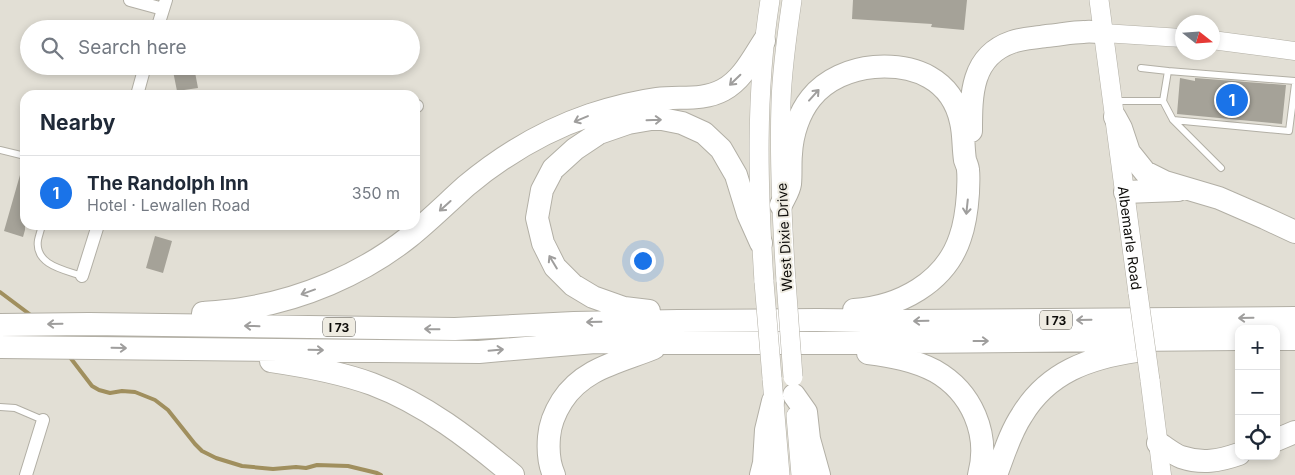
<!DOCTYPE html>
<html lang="en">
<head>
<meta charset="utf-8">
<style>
  :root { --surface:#fff; --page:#f2f2f3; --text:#1f2937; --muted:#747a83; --line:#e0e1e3; --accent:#1a73e8 }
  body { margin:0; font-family:Inter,sans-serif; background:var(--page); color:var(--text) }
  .controls { position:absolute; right:15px; bottom:15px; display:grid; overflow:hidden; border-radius:10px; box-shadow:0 2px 8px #0003 }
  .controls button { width:45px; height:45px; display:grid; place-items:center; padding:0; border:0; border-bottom:1px solid var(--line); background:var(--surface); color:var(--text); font:25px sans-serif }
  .compass { position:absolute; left:1175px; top:15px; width:45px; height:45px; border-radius:50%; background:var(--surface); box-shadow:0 2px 8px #0003; rotate:107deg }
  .you { position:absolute; left:642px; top:260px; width:18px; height:18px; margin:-12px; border:4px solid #fff; border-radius:50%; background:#1a73e8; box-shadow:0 0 0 8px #1a73e833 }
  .badge { display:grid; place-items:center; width:32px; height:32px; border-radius:50%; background:var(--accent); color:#fff; font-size:16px; font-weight:700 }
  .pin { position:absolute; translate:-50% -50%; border:2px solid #fff; box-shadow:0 1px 5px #0006 }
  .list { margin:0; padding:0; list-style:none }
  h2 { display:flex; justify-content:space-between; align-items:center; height:65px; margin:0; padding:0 20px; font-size:21px }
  h2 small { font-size:16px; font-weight:400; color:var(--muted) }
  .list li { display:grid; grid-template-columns:32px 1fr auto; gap:15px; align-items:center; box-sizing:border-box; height:75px; padding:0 20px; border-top:1px solid var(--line) }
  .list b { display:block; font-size:19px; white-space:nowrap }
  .list p { margin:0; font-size:16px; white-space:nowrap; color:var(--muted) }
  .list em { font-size:16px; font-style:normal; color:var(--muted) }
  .icon { flex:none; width:28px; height:28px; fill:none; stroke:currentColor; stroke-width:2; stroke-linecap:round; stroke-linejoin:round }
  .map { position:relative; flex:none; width:1295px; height:475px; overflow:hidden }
  .search { position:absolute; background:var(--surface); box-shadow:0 2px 8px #0003; left:20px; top:20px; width:400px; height:55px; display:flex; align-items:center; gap:12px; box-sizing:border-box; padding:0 18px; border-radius:28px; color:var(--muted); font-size:19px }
  .panel { position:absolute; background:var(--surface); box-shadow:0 2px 8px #0003; left:20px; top:90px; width:400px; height:140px; border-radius:15px }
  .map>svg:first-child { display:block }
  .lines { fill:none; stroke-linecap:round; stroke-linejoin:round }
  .stream { stroke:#a08f5e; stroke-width:4 }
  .building { fill:#a5a298 }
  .lane-casing { stroke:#b2afa5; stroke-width:8 }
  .street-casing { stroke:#b2afa5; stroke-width:14 }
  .secondary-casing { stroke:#b2afa5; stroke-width:19 }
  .primary-casing { stroke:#b2afa5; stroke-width:20 }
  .highway-casing { stroke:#b2afa5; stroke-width:24 }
  .lane { stroke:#fff; stroke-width:6 }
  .street { stroke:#fff; stroke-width:12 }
  .secondary { stroke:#fff; stroke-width:18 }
  .primary { stroke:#fff; stroke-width:19 }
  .highway { stroke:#fff; stroke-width:22 }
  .primary-bridge-casing { stroke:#b2afa5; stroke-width:20; stroke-linecap:butt }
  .primary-bridge { stroke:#fff; stroke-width:19 }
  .oneway { stroke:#9f9e9d }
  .labels { text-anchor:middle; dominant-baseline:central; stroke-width:4; stroke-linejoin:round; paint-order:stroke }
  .shield { fill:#efece2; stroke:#52504b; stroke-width:1 }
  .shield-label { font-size:12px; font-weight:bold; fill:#0e0d0a }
  .street-label { font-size:14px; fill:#0e0d0a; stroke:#efece2 }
</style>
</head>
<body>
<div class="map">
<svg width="1295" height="475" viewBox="0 0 1295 475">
  <rect width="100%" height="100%" fill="#e2dfd5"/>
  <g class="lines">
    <path class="stream" d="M 0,292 L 32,316
      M 69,356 L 92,386 L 99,390 L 110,393 L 122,391 L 135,392 L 155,400 L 168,410 L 195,444 L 202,451 L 216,458 L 242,466 L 273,469 L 296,467 L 306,468 L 317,465 L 348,466 L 377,473 L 381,475"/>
  </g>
  <path class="building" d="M 853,0 L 967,0 L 964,30 L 931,27 L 932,24 L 852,19 Z
    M 194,67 L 198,88 L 177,91 L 173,71 Z
    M 1180,78 L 1195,81 L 1195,78 L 1286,85 L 1282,124 L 1177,114 Z
    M 22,168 L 25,168 L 25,230 L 23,237 L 4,231 Z
    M 155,236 L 172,241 L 163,273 L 146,268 Z"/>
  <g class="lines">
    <g class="lane-casing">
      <path id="lane" d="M 1141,68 L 1168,71
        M 1115,101 L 1163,101 L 1168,71 L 1295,81
        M 1163,101 L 1173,120 L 1289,131 L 1295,84
        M 1173,120 L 1221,168
        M 0,150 L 25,156
        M 42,225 C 41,230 39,235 38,240 C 34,265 65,270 82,276
        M 0,407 L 15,408 L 43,420"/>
    </g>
    <g class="street-casing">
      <path id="street" d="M 130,0 L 163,9
        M 157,29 L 166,0
        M 137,95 L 145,66
        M 415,106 L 417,106
        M 82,276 L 98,225
        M 26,475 L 43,420"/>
    </g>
    <g class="secondary-casing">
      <path id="secondary" d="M 1103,33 L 1182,38
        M 1212,40 L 1295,51
        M 1158,443 L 1162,475"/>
    </g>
    <g class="primary-casing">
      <g id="primary">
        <path id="s1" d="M 1099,0 L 1138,293"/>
        <path d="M 786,281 C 782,221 779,162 781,102 C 782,68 787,34 792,0"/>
        <path d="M 764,282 C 758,188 755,94 770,0"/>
        <path d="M 772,378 L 780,475"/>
        <path d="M 1150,380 L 1158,443"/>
        <path d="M 796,416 L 801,475"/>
      </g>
    </g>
    <g class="highway-casing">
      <path id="highway" d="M 1115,117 L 1121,128 L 1129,152 L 1145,172 L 1165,182 L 1219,198 L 1265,218 L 1295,232
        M 971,131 C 971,95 971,56 1012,42 C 1023,38 1035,38 1046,36 C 1059,35 1072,32 1084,32 C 1090,31 1097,32 1103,33
        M 1125,192 L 1178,190
        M 781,205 C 784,198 789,191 790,184 C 791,174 790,163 791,154 C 792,134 799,113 811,98 C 826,79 851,69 874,67 C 915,64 952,79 961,122 C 964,134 963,147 965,160 C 966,163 968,167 968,170 C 969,178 968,186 968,193 C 967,208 965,224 960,238 C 945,283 899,307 854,310
        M 649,311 L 624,308 L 593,297 L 573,285 L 555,267 L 543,243 L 537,218 L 542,190 L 553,169 L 575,149 L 599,133 L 628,123 L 657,118 L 682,123 L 704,133 L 721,149 L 736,175 L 748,214 L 761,243
        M 203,313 C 215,312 228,311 241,309 C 301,300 361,275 409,237 C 429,221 447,203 466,186 C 502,156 546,130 590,115 C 612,108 634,102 657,99 C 679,96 703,101 723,90 C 742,80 753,58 764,41
        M 0,325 L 89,324 L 455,329 L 574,323 L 678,321 L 817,320 L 909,321 L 1295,318
        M 1276,339 L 1295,339
        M 0,347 L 479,352 L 595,342 L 666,343 L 809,343 L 1239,339
        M 868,353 C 891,356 914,360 935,371 C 972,392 990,434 979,475
        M 271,361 C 305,366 339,372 372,384 C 425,404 470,439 513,475
        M 794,395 L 806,412 L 809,439 L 819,475
        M 1276,440 L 1295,432
        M 1158,443 C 1165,447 1173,454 1181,457 C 1202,464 1219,461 1239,454
        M 554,475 C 549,464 548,449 549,437 C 550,424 555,412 562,401 C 583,368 620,362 654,348
        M 761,475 L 764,463 L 766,430 L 773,401
        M 996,475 C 1004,454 1010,433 1022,415 C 1048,372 1089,358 1136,351"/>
    </g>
    <use href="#lane" class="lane"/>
    <use href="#street" class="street"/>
    <use href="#secondary" class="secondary"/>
    <use href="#primary" class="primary"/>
    <use href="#highway" class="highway"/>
    <g class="primary-bridge-casing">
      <path id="primary-bridge" d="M 786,281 L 793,377
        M 764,282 L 772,378
        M 1138,293 L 1150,380"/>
    </g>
    <use href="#primary-bridge" class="primary-bridge"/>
  </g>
  <defs><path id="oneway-shaft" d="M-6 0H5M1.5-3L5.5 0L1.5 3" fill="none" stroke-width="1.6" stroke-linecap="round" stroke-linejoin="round" transform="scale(1.25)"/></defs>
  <g class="oneway">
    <use href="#oneway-shaft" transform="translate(735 80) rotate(136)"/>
    <use href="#oneway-shaft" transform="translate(814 95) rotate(-48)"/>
    <use href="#oneway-shaft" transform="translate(581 119) rotate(157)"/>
    <use href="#oneway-shaft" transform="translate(654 120) rotate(-2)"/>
    <use href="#oneway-shaft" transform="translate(445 206) rotate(138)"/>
    <use href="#oneway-shaft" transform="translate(967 207) rotate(96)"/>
    <use href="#oneway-shaft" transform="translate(553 262) rotate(-121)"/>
    <use href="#oneway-shaft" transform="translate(308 292) rotate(160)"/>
    <use href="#oneway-shaft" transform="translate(1246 318) rotate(179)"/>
    <use href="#oneway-shaft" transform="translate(1084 320) rotate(179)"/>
    <use href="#oneway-shaft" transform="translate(921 321) rotate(179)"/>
    <use href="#oneway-shaft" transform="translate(594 322) rotate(179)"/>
    <use href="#oneway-shaft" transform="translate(55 324) rotate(179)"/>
    <use href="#oneway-shaft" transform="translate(252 326) rotate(-179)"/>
    <use href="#oneway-shaft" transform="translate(432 329) rotate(-179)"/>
    <use href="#oneway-shaft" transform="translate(981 341)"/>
    <use href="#oneway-shaft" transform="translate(119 348) rotate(1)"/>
    <use href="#oneway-shaft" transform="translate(316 350) rotate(1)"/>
    <use href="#oneway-shaft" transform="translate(496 350) rotate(-5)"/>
  </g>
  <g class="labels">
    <g class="shield">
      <rect x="1040" y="310.5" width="32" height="19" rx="4"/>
      <rect x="323" y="317.5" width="32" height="19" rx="4"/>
    </g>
    <g class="shield-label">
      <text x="1056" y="320">I 73</text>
      <text x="339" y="327">I 73</text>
    </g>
    <g class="street-label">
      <text transform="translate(784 237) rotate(-93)">West Dixie Drive</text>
      <text stroke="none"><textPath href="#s1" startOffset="240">Albemarle Road</textPath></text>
    </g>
  </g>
</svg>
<div class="controls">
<button>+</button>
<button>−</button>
<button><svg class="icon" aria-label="locate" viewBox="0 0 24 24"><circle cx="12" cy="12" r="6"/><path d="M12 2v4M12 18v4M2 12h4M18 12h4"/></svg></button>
</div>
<svg class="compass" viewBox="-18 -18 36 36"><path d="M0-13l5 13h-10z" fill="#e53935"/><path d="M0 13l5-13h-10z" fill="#747a83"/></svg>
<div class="you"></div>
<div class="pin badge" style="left:1232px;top:100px">1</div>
<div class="search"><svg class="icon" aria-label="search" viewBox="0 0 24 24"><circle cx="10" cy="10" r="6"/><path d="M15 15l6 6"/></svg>Search here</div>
<section class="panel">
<h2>Nearby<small></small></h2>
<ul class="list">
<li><span class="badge">1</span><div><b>The Randolph Inn</b><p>Hotel · Lewallen Road</p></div><em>350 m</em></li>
</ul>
</section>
</div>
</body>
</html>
